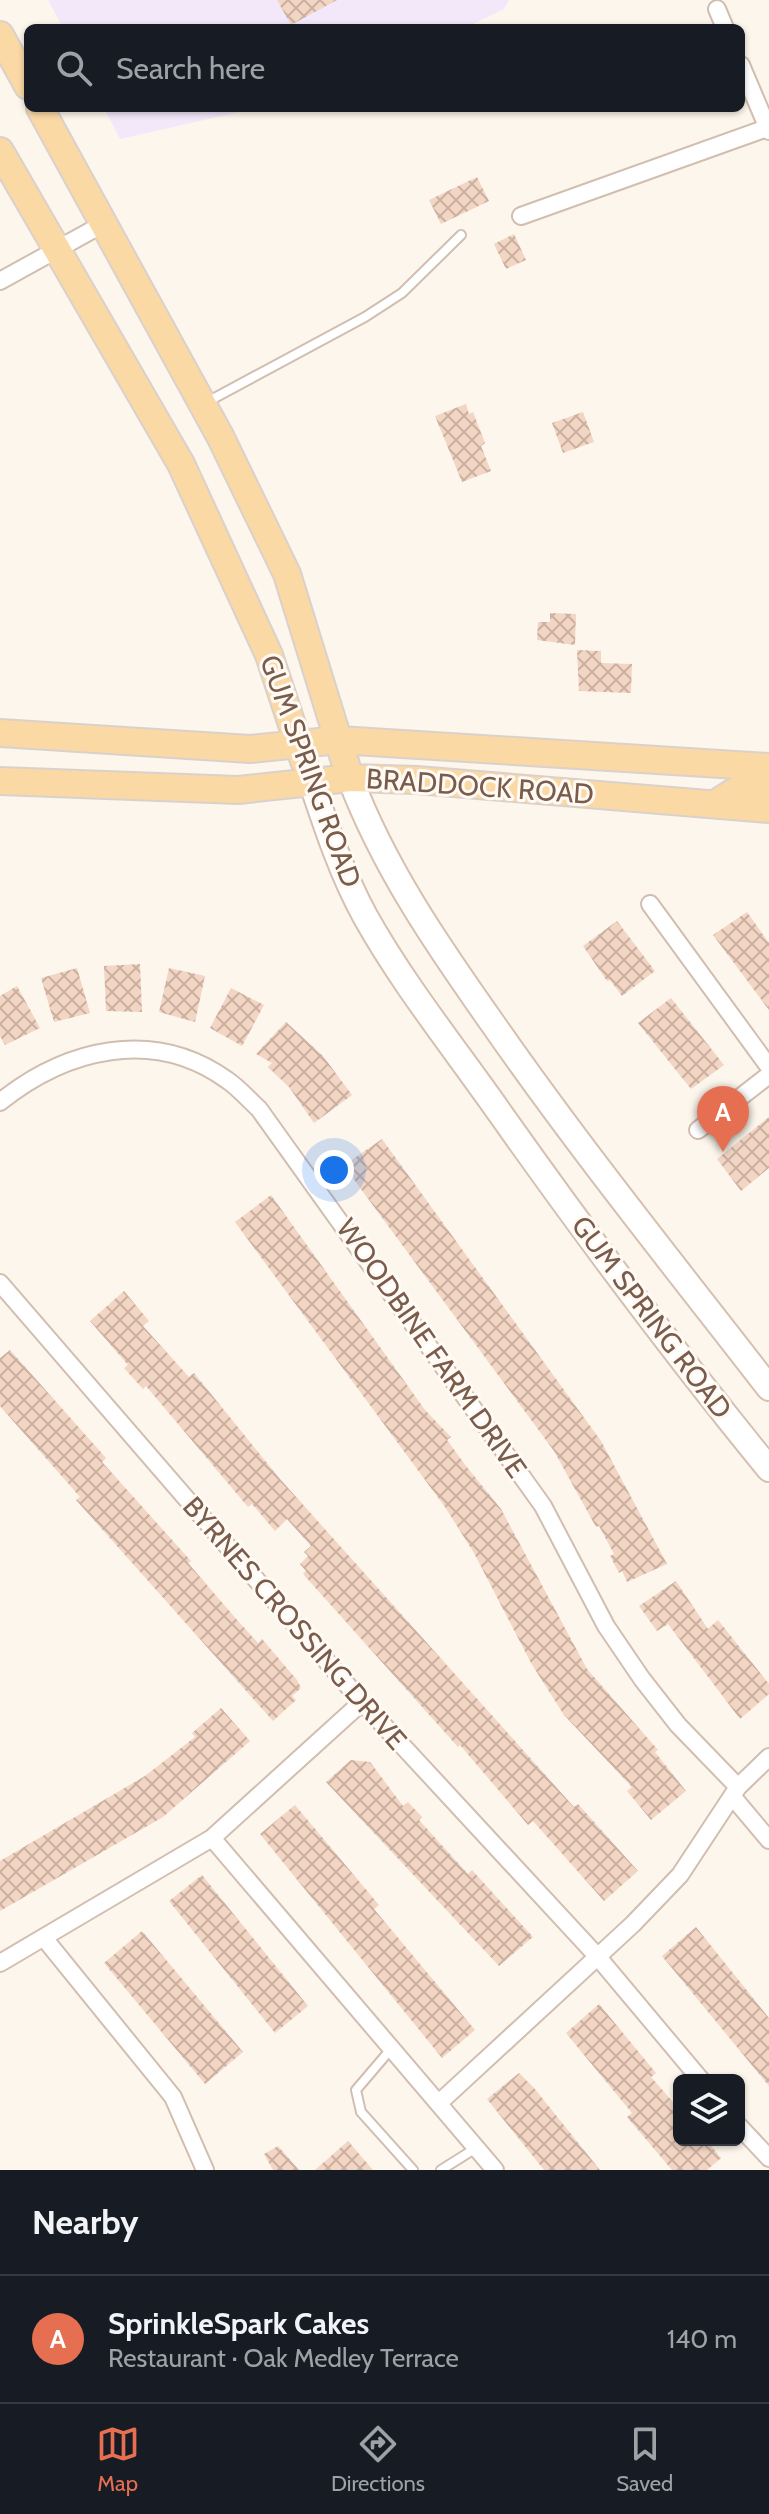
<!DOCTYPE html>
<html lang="en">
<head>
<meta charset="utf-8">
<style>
  :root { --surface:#171b24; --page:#242831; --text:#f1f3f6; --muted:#9ea1a6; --line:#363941; --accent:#e76f51 }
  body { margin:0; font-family:Cabin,sans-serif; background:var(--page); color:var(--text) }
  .controls { position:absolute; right:24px; bottom:24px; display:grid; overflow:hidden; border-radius:12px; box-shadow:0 2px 6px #0004 }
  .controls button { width:72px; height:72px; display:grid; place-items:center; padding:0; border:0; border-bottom:2px solid var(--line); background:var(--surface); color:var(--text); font:40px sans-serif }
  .you { position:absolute; left:334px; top:1170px; width:28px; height:28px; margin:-20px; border:6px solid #fff; border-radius:50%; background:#1a73e8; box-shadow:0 0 0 12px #1a73e833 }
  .badge { display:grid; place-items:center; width:52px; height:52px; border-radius:50%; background:var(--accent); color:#fff; font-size:26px; font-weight:700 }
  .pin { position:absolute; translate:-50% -66px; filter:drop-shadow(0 2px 4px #0008) }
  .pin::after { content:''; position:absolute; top:42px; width:28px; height:24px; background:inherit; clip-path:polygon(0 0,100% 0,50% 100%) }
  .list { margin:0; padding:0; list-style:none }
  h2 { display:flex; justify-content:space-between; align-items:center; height:104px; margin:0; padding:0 32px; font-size:34px }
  h2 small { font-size:26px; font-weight:400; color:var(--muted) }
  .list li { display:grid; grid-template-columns:52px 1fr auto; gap:24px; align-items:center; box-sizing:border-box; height:128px; padding:0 32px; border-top:2px solid var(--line) }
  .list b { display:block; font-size:30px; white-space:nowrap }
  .list p { margin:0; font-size:26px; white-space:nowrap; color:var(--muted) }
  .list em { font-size:26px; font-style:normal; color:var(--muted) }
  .icon { flex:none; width:44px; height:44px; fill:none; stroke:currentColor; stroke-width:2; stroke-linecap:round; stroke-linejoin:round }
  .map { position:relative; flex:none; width:769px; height:2170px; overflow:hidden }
  .search { position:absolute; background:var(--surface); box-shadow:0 2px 6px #0004; left:24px; right:24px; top:24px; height:88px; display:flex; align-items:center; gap:20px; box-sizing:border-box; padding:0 28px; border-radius:12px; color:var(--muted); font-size:30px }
  .sheet { height:232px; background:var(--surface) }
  nav { display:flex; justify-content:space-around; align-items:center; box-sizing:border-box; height:112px; border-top:2px solid var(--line); background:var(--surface); font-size:22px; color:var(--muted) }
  nav a { display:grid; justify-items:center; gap:4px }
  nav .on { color:var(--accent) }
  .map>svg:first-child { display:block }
  .education { fill:#f3e8fa }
  .building { fill:url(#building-cross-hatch) }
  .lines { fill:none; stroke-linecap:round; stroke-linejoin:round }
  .lane-casing { stroke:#d1beb0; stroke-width:12 }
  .street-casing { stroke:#d1beb0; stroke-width:20 }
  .secondary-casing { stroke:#d6c0b0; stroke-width:28 }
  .primary-casing { stroke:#dad1cd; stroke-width:30 }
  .lane { stroke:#fff; stroke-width:8 }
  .street { stroke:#fff; stroke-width:16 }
  .secondary { stroke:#fff; stroke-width:24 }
  .primary { stroke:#fbd9a5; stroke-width:26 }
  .labels { text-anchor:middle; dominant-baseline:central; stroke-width:6; stroke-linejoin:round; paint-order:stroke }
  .street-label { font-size:28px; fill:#7a5c4d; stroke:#fffaf3 }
</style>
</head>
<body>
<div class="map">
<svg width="769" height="2170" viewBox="0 0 769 2170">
  <defs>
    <pattern id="building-cross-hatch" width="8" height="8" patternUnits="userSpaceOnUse" patternTransform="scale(2)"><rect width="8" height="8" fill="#f3d5c3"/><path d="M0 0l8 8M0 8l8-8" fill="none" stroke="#cab0a1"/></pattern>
  </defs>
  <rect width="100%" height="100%" fill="#fdf6ec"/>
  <path class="education" d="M 48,0 L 509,0 L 504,9 L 465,28 L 63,28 Z
    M 104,108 L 257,108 L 120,139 Z"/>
  <path class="building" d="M 277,0 L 337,0 L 291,25 Z
    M 477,177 L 489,201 L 441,224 L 429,200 Z
    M 514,234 L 526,260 L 506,269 L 494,244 Z
    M 466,404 L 469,414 L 473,412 L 485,443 L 481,446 L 491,471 L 462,482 L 435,416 Z
    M 583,412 L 594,442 L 563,453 L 552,423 Z
    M 550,613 L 576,614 L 575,645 L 537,640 L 538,622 L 550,622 Z
    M 577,650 L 601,651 L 601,663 L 632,664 L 631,693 L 579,691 Z
    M 747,912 L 769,943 L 769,1010 L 713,935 Z
    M 617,921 L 655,971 L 622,996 L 610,980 L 607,981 L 583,946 Z
    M 140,964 L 142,1012 L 106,1011 L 104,966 Z
    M 77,968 L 90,1013 L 54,1022 L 41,978 Z
    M 169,968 L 205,976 L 195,1022 L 159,1012 Z
    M 17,986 L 40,1028 L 5,1045 L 0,1036 L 0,996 Z
    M 231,988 L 264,1005 L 242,1046 L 210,1028 Z
    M 671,998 L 724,1065 L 691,1089 L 638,1023 Z
    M 286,1022 L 323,1056 L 352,1095 L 314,1123 L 289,1087 L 268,1067 L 272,1063 L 256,1054 Z
    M 769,1117 L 769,1168 L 741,1191 L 717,1159 Z
    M 382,1139 L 601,1441 L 667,1564 L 627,1582 L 622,1571 L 619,1573 L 610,1556 L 614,1554 L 599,1526 L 596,1527 L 554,1451 L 355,1181 L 346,1164 Z
    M 271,1195 L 425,1410 L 451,1437 L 447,1440 L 466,1466 L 501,1509 L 587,1669 L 658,1750 L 655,1752 L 686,1791 L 651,1820 L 627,1791 L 632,1787 L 564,1715 L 531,1663 L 474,1553 L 445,1507 L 235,1222 Z
    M 124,1291 L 149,1321 L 143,1326 L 189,1377 L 194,1373 L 280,1479 L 574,1807 L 578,1804 L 638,1871 L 604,1901 L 533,1821 L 528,1825 L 460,1745 L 458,1747 L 303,1574 L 306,1571 L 300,1564 L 308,1556 L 304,1552 L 311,1546 L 287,1519 L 275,1531 L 252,1504 L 248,1507 L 146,1386 L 143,1389 L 124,1368 L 128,1365 L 90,1321 Z
    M 10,1350 L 106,1458 L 102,1462 L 191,1561 L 188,1563 L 238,1621 L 258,1643 L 262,1639 L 297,1680 L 301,1688 L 292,1696 L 296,1700 L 273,1721 L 76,1500 L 80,1497 L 0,1406 L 0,1358 Z
    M 676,1581 L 708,1629 L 718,1620 L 769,1684 L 769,1694 L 740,1719 L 668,1624 L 657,1631 L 639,1606 Z
    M 221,1708 L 250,1741 L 163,1817 L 0,1911 L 0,1861 L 145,1776 L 195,1737 L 192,1733 Z
    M 351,1760 L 370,1762 L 403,1806 L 408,1802 L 422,1817 L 419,1820 L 468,1874 L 472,1870 L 533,1937 L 499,1966 L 326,1782 Z
    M 295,1805 L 379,1905 L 374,1909 L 475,2030 L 442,2058 L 260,1834 Z
    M 202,1875 L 308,2006 L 275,2033 L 169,1901 Z
    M 696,1927 L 769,2018 L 769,2086 L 662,1956 Z
    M 142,1931 L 243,2052 L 205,2084 L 104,1963 Z
    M 599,2004 L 656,2073 L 651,2077 L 679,2109 L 679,2140 L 706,2140 L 721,2158 L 707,2170 L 672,2170 L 627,2117 L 632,2113 L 566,2033 Z
    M 519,2073 L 534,2088 L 600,2170 L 544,2170 L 487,2099 Z
    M 348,2141 L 373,2170 L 315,2170 Z
    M 278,2146 L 299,2170 L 273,2170 L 264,2154 Z"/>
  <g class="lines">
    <g class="lane-casing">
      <path id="lane" d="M 207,402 L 365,317 L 402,293 L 461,235
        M 391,2049 L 356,2090 L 361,2112 L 413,2170
        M 441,2170 L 476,2148"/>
    </g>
    <g class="street-casing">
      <path id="street" d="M 717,9 L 725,28
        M 741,65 L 769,131
        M 521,216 L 767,128
        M 0,281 L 103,224
        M 650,904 L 769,1067
        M 0,1102 C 66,1049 153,1027 227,1080 C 239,1088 249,1100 259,1109 L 543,1506 L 606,1626 L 642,1679 L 678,1725 L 738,1787
        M 698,1130 L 769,1075
        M 0,1283 L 362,1702 L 597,1956 L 701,2080
        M 732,1796 L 769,1840
        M 212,1838 L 495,2170
        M 44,1938 L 173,2097 L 205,2170
        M 0,1963 L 212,1838 L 362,1702
        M 440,2102 L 633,1924 L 680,1875 L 738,1787 L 769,1757
        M 739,2126 L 769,2158"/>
    </g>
    <g class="secondary-casing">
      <path id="secondary" d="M 350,778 C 384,868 438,946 493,1024 C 580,1149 676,1268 769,1388
        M 311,781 C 326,826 342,874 365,916 C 404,986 456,1050 502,1116 C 587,1236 676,1355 769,1469"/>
    </g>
    <g class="primary-casing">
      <path id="primary" d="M 0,35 L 28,86
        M 40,108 L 220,436 L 287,574 L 350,778
        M 0,151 L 181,464 L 269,655 L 304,761
        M 0,733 L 250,749 L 339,740 L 769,767
        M 0,781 L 238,790 L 350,778 L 417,780 L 769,809
        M 718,802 L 737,790 L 769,789"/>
    </g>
    <use href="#lane" class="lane"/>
    <use href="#street" class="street"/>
    <use href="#secondary" class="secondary"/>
    <use href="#primary" class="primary"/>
  </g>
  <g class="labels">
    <g class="street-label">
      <text transform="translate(311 771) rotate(70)">GUM SPRING ROAD</text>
      <text transform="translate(480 786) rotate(4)">BRADDOCK ROAD</text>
      <text transform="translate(652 1317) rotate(53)">GUM SPRING ROAD</text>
      <text transform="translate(432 1348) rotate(55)">WOODBINE FARM DRIVE</text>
      <text transform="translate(295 1623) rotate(49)">BYRNES CROSSING DRIVE</text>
    </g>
  </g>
</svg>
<div class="controls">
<button><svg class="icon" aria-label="layers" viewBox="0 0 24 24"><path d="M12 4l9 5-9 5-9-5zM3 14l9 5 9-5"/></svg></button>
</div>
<div class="you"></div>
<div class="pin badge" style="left:723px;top:1152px">A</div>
<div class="search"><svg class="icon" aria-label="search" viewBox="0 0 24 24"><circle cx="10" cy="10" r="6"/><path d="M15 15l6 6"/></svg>Search here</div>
</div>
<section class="sheet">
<h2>Nearby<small></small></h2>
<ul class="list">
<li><span class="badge">A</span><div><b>SprinkleSpark Cakes</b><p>Restaurant · Oak Medley Terrace</p></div><em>140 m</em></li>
</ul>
</section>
<nav>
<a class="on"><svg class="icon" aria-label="map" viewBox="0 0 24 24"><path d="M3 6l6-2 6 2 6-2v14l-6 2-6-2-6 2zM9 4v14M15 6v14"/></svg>Map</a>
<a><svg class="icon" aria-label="directions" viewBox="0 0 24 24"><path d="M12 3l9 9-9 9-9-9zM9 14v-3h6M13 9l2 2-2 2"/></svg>Directions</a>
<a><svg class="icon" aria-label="saved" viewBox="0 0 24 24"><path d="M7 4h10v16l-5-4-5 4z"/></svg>Saved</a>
</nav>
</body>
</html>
